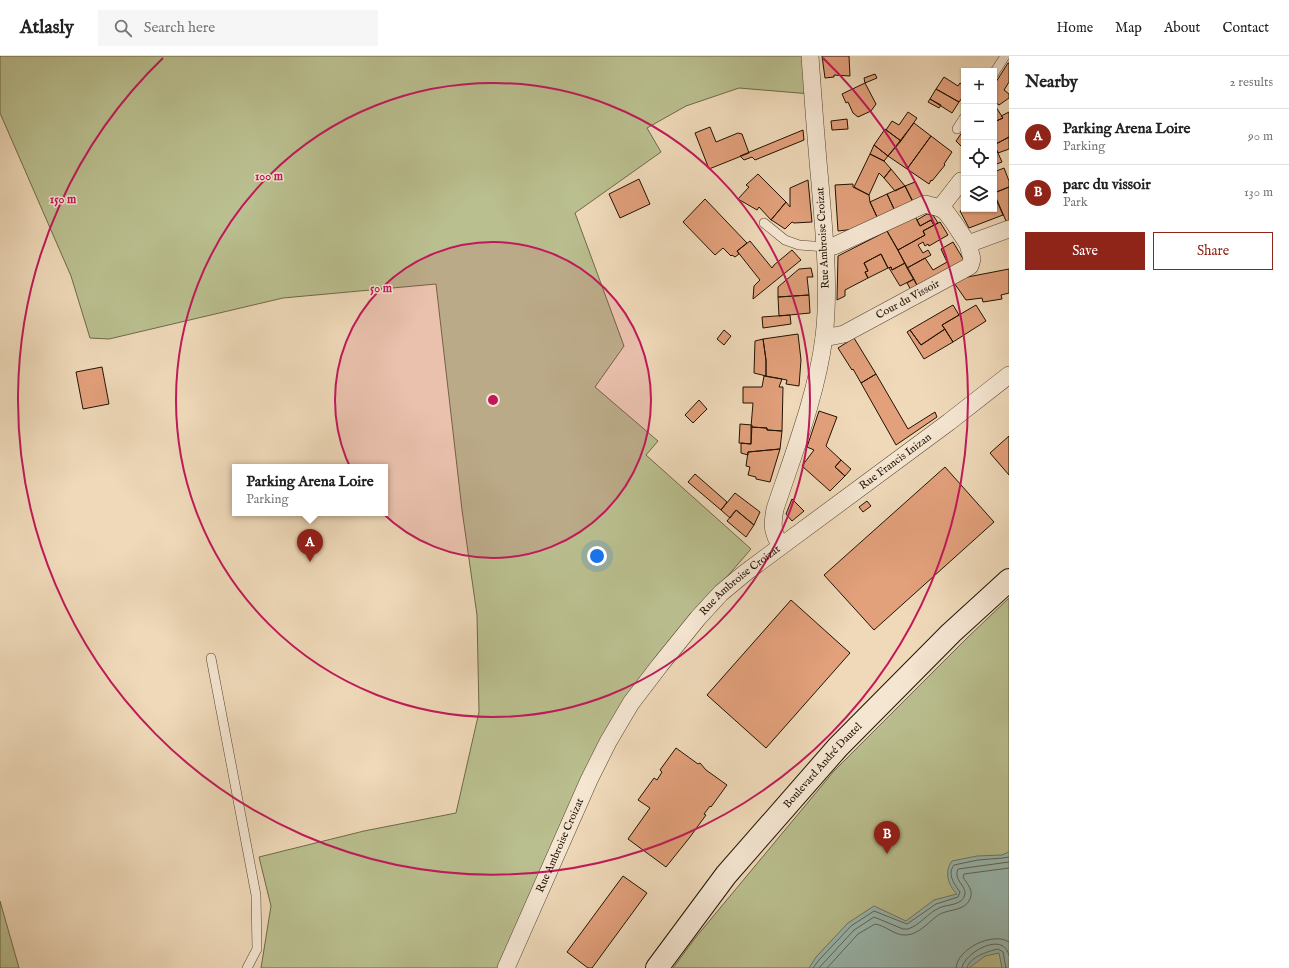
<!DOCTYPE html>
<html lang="en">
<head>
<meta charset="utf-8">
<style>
  :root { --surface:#fff; --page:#f6f6f6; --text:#222; --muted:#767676; --line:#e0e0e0; --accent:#8f2418 }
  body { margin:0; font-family:"IM FELL English",serif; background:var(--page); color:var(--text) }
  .controls { position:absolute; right:12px; top:12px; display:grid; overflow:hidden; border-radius:0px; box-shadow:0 1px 3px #0004 }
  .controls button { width:36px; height:36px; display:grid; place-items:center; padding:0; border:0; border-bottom:1px solid var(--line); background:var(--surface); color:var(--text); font:20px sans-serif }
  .you { position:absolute; left:597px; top:500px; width:14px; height:14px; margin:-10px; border:3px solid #fff; border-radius:50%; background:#1a73e8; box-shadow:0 0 0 6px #1a73e833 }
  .badge { display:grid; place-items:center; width:26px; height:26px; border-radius:50%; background:var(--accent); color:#fff; font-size:13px; font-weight:700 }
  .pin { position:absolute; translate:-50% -33px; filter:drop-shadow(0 1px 2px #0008) }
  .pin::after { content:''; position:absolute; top:21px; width:14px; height:12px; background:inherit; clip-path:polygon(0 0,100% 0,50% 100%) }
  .popup { position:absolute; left:232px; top:408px; width:156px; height:52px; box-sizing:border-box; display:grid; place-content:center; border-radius:0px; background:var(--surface); filter:drop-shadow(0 1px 3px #0005); font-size:13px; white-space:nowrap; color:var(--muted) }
  .popup b { font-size:15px; color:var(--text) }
  .popup::after { content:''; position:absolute; left:50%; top:100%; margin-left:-8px; border:8px solid transparent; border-top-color:var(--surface) }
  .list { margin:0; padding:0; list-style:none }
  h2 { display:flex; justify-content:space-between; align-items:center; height:52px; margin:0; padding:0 16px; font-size:17px }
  h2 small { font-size:13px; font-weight:400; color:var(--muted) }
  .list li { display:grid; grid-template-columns:26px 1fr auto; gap:12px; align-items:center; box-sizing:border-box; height:56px; padding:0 16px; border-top:1px solid var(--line) }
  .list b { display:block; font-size:15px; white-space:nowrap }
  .list p { margin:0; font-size:13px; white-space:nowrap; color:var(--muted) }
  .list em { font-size:13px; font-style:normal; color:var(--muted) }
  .actions { display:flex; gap:8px; padding:12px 16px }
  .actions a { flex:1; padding:9px 0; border:1px solid var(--accent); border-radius:0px; text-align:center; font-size:14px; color:var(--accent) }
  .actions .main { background:var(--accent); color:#fff }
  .icon { flex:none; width:22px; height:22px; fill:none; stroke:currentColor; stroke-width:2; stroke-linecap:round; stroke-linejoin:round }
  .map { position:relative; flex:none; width:1009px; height:912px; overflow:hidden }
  header { display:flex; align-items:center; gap:24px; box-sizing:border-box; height:56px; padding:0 20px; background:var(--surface); border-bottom:1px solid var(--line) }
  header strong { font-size:19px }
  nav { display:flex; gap:22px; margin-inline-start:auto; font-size:14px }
  .search { width:280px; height:36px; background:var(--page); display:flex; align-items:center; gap:10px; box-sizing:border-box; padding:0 14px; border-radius:0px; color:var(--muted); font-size:15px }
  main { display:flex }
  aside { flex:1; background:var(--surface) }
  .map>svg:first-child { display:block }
  .green { fill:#babf8f; stroke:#6d6948 }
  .water { fill:#9abab2; stroke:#69776c }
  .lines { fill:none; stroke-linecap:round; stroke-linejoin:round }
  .shore { stroke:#5d665a; stroke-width:1 }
  .building { fill:#e2a07b; stroke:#201302 }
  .lane-casing { stroke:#544430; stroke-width:10 }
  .street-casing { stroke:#544430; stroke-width:18 }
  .secondary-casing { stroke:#201302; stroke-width:24 }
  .lane { stroke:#f5e6d2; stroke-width:9 }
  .street { stroke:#f5e6d2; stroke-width:17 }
  .secondary { stroke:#f5e6d2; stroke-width:22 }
  .ring { fill:none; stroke:#c2185b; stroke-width:2 }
  .labels { text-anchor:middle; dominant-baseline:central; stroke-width:3; stroke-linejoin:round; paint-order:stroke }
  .street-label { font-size:11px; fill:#201302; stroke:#f5e6d2 }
  .centre { fill:#c2185b; stroke:#f5e6d2; stroke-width:2 }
  .ring-label { font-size:12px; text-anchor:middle; font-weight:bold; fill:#c2185b; stroke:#f5e6d2; stroke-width:3; stroke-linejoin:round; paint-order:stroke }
</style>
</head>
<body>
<header>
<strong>Atlasly</strong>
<div class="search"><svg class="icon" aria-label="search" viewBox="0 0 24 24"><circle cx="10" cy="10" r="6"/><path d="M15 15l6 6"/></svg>Search here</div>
<nav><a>Home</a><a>Map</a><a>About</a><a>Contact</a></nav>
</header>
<main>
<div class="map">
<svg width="1009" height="912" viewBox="0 0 1009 912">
  <rect width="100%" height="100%" fill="#efd9b9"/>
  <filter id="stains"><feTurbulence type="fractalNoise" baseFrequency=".005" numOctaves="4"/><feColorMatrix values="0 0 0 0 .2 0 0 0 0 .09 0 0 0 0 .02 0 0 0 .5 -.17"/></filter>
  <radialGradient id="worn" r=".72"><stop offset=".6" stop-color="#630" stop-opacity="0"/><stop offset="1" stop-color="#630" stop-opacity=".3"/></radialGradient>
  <path class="green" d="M 0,0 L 806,0 L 811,38 L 739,32 L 686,50 L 647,72 L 661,96 L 575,157 L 624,290 L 595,331 L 658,385 L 646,399 L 751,493 L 648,612 L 498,912 L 261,912 L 271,850 L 259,801 L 364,775 L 456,757 L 479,656 L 477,559 L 462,454 L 436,228 L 283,242 L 109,283 L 90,282 L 71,220 L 0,57 Z
    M 1009,542 L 1009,912 L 673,912 L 696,881 L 834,715 L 967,582 Z
    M 0,845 L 19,912 L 0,912 Z"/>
  <path class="water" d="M 1009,796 L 1009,912 L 1002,912 L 999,897 L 985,900 L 969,912 L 809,912 L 816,901 L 848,867 L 874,850 L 906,865 L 934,844 L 957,838 C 948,829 944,816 952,805 L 977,800 L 1002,799 Z"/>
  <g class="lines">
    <path class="shore" d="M 813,912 L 819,904 L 851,870 L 874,855 L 907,868 L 936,848 L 958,841 L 960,836 C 954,828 947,818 954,809 L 978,804 L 1003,802 L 1009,801
      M 819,912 L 854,874 L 874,861 L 903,873 L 908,873 C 920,869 928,857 939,852 C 947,848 963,850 965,838 C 966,829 953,824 958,813 L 1009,806
      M 827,912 L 858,878 L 875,868 C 885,869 895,880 906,879 C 919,879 930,864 940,858 C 950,853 965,855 970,843 C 974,834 967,828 963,821 L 964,818 L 1009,812
      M 956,912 C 957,893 993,875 1009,886
      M 962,912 C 963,898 1004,873 1009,900
      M 967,912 C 969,901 989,895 998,893 L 1003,896 L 1006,912"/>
  </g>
  <path class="building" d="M 822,0 L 849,0 L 850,20 L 834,19 L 834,21 L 825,22 Z
    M 1008,7 L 1009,7 L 1009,26 L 1004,34 L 1009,38 L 1009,42 L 999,49 L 994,45 L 994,29 Z
    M 875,18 L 877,22 L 865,27 L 864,22 Z
    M 944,21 L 958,30 L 960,27 L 964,30 L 964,39 L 959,46 L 936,33 Z
    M 865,27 L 876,48 L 871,55 L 858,61 L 853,57 L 848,46 L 846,47 L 842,38 Z
    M 936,33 L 959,46 L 952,57 L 930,43 Z
    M 930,43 L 941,49 L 939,52 L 928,46 Z
    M 994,48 L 1003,62 L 994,66 Z
    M 908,56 L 917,62 L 901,85 L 886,74 L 892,65 L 899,69 Z
    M 1009,56 L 1009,81 L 994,89 L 994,66 L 1003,62 L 1001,60 Z
    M 847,63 L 848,73 L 832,74 L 831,65 Z
    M 914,67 L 931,80 L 907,113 L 888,100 Z
    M 710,71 L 716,86 L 738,77 L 742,78 L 749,97 L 709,113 L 695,77 Z
    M 885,73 L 901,85 L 888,100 L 874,89 Z
    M 803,74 L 804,84 L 755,104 L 752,101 L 744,104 L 740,100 Z
    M 963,75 L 964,76 L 964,93 L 956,85 Z
    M 931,80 L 952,96 L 944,108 L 945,109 L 932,125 L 931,124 L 929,128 L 907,113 Z
    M 1009,81 L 1009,93 L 998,97 L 994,89 Z
    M 994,88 L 1002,106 L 994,109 Z
    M 874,89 L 888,100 L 884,105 L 870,98 Z
    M 870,98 L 884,105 L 891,113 L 884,122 L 879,117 L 869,139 L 854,131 Z
    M 1004,112 L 1009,125 L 1009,131 L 994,137 L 994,116 Z
    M 891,113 L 905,130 L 895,135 L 884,122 Z
    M 758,118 L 786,146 L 771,164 L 759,151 L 757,154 L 738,143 L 749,131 L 746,129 Z
    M 639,123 L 650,148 L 620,162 L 609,138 Z
    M 808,124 L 812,166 L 794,167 L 792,166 L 785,173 L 773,165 L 771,164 L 786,146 L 790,151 L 790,132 Z
    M 915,126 L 923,141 L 913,146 L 905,130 Z
    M 853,128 L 853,131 L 869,139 L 870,146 L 878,163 L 855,173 L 838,175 L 835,129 Z
    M 905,130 L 913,146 L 895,155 L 887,138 Z
    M 1009,131 L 1009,165 L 1006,165 L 994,137 Z
    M 887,138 L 895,155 L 878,163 L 870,146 Z
    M 994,141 L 995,141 L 1003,159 L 969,172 L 960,155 L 966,153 L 994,153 Z
    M 705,143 L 747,187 L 737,195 L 739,198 L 735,201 L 732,199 L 731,200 L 723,192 L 715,199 L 683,166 Z
    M 914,158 L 920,170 L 931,164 L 934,169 L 923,175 L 925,179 L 898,194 L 887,175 Z
    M 927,158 L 933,159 L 938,167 L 934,169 L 931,164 L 920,170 L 917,164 Z
    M 940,166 L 948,179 L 929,190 L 928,188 L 925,190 L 923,186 L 918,189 L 923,197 L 928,194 L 931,199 L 907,212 L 898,194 L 925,179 L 923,175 Z
    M 887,175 L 905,207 L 892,214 L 891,211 L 888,212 L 881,198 L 864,207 L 868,215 L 865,216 L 868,222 L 845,234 L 845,240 L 837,244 L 838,200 Z
    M 750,185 L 772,212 L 774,209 L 792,194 L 801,204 L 753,243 L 754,230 L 760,224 L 737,195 Z
    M 953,186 L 965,206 L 918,231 L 907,212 L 925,202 L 933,214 L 947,206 L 941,193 Z
    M 881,198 L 888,212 L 868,222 L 865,216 L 868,215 L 864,207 Z
    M 905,207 L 914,223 L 900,230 L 889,212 L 891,211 L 892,214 Z
    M 811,212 L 813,221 L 807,221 L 809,239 L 778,241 L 778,231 L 799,213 Z
    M 1009,213 L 1009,237 L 1001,239 L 1002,243 L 983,246 L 982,242 L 966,244 L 952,224 Z
    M 914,223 L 918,231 L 911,234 L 907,227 Z
    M 809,239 L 810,257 L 779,260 L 778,241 Z
    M 953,249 L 959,259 L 942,269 L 945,273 L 921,289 L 910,274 Z
    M 976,249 L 986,265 L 953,286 L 942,269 Z
    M 790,259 L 791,268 L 763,272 L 762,261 Z
    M 945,273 L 953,286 L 924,303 L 907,276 L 910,274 L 921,289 Z
    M 724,274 L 731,280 L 724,289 L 717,283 Z
    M 798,278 L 801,304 L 799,330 L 786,328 L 787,324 L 766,320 L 766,304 L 763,283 Z
    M 854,282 L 876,318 L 861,327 L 853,313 L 852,314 L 838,292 Z
    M 763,283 L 766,304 L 766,320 L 754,317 L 755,285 Z
    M 102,311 L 109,348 L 83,353 L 76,316 Z
    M 876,318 L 908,373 L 935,356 L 937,361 L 896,389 L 861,327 Z
    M 764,320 L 782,323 L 779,331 L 783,331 L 782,375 L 767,374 L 767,372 L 751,371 L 753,347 L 743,347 L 743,331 L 762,331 Z
    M 699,344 L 707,353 L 693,367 L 685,359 Z
    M 819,355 L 837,361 L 826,390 L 841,404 L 835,411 L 845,420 L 830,435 L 802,410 L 814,394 L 807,391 Z
    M 740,368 L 752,369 L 751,388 L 739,387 Z
    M 751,371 L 767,372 L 767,374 L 782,375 L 780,393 L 748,396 L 748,399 L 741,397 L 741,387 L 751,388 Z
    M 1009,380 L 1009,419 L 990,397 Z
    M 780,393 L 770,426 L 756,423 L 756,421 L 748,419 L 750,411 L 746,410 L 748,396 Z
    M 841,404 L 851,413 L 845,420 L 835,411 Z
    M 945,411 L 994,466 L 874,574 L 824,519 Z
    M 695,418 L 727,446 L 721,454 L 688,426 Z
    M 735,437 L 760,456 L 754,469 L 736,454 L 730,462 L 721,454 Z
    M 792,443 L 804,455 L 792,465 L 786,458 Z
    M 867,445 L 871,450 L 863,456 L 859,451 Z
    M 736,454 L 754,469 L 746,481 L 727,465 Z
    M 791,544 L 850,597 L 766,692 L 707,639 Z
    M 676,692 L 698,708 L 700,707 L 706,714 L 727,729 L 711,751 L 710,750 L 704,758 L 706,759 L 690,781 L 666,811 L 628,783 L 650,752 L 638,744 L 654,722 L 657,724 L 662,716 L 660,714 Z
    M 623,820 L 647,837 L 592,912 L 588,912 L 567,896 Z"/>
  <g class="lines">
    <g class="lane-casing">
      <path id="lane" d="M 994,17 L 1005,0
        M 957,73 L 964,62
        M 764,167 L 785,184 L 799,189 L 826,191
        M 211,602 L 256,839 L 257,893 L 247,912"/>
    </g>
    <g class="street-casing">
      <g id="street">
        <path d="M 940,152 L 961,125"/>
        <path d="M 968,188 L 1009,173"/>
        <path id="s1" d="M 824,282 L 844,278 L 970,210 L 972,203 L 968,188 L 954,167 L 946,156 L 940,152 L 925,148 L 834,190 L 826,191"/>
        <path d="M 781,490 C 772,476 772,469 775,453 C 793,399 817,338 824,281 C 830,230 824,178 820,127 C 816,85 813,42 810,0"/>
        <path id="s2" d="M 506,912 L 589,724 L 608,686 L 631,647 L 660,609 L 698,562 L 721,537 L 745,517 L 949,366 L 1009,319"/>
      </g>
    </g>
    <g class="secondary-casing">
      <g id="secondary">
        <path id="s3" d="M 657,912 L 726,819 L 838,691 L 951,577 L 1009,524"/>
      </g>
    </g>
    <use href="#lane" class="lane"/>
    <use href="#street" class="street"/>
    <use href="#secondary" class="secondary"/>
  </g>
  <circle cx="493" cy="344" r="158" fill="#c2185b" fill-opacity=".12"/>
  <g class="ring">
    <circle cx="493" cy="344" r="158"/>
    <circle cx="493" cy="344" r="317"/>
    <path d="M823 2A475 475 0 1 1 163 2"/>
  </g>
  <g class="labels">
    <g class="street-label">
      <text transform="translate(823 182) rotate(-93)">Rue Ambroise Croizat</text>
      <text stroke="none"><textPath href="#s1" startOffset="93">Cour du Vissoir</textPath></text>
      <text stroke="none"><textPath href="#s2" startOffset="654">Rue Francis Inizan</textPath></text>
      <text stroke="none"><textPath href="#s2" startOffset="458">Rue Ambroise Croizat</textPath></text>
      <text stroke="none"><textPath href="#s3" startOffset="262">Boulevard André Dautel</textPath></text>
      <text stroke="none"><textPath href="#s2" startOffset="134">Rue Ambroise Croizat</textPath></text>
    </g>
  </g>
  <circle cx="493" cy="344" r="6" class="centre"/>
  <g class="ring-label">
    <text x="269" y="124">100 m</text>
    <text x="63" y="147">150 m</text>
    <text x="381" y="236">50 m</text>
  </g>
  <rect width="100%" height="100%" filter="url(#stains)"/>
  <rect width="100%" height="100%" fill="url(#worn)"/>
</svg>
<div class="controls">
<button>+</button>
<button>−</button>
<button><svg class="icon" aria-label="locate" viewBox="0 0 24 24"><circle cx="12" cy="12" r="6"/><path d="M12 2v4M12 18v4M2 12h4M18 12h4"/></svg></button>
<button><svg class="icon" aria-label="layers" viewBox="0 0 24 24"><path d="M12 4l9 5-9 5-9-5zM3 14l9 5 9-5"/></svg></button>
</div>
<div class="you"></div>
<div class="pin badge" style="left:310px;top:506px">A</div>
<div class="popup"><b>Parking Arena Loire</b>Parking</div>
<div class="pin badge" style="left:887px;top:798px">B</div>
</div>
<aside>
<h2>Nearby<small>2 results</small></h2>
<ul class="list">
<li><span class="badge">A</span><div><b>Parking Arena Loire</b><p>Parking</p></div><em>90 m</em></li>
<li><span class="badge">B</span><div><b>parc du vissoir</b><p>Park</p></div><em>130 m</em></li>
</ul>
<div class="actions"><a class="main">Save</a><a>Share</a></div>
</aside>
</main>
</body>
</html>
